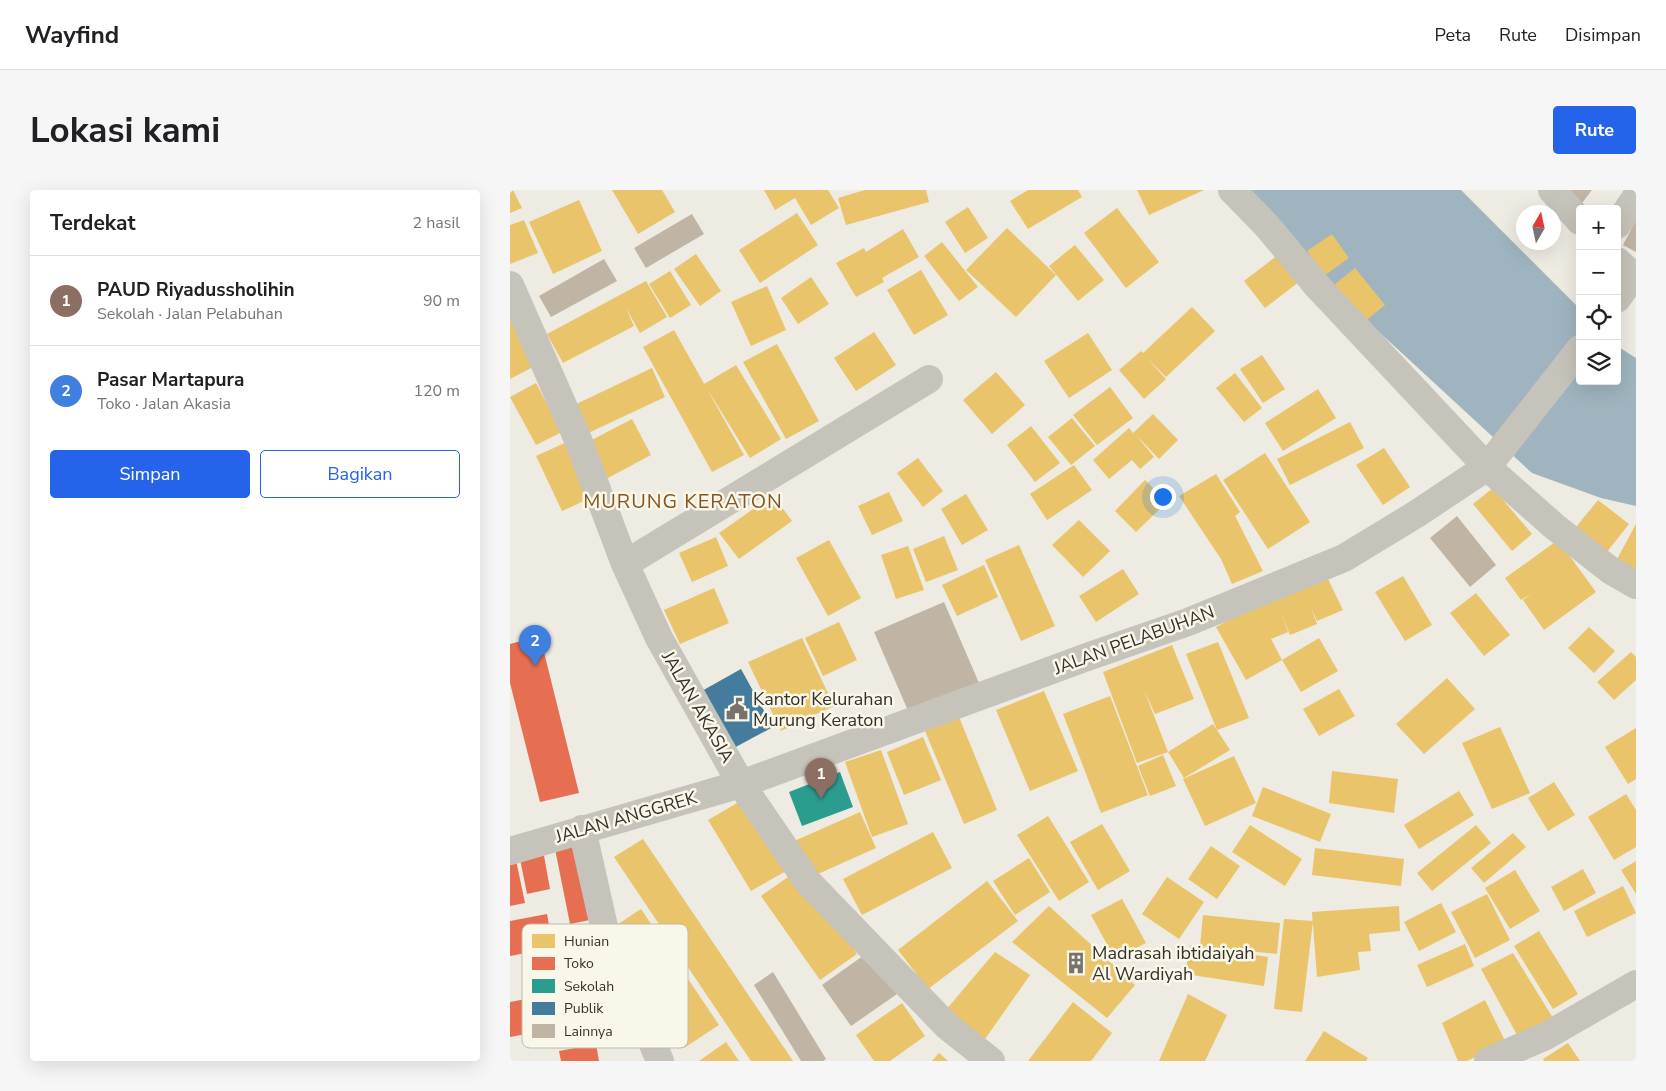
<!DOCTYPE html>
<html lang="id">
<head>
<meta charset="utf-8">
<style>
  :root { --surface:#fff; --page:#f6f6f6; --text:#202124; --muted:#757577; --line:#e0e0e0; --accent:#2563eb }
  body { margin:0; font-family:"Nunito Sans",sans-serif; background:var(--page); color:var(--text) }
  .controls { position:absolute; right:15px; top:15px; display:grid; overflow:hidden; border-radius:5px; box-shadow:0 5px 20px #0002 }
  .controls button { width:45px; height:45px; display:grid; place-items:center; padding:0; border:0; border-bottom:1px solid var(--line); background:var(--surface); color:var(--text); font:25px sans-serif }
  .compass { position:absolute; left:1006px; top:15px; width:45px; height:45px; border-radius:50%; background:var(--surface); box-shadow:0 5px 20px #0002; rotate:9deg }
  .you { position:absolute; left:652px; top:306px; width:18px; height:18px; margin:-12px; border:4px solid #fff; border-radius:50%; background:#1a73e8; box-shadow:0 0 0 8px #1a73e833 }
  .badge { display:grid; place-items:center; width:32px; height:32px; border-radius:50%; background:var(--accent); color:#fff; font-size:16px; font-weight:700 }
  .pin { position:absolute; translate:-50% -41px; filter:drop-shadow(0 1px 2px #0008) }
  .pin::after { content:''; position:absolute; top:26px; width:18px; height:15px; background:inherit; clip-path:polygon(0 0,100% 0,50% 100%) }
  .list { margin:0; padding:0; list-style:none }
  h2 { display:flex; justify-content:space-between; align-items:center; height:65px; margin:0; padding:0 20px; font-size:21px }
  h2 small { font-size:16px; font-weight:400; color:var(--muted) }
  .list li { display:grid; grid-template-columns:32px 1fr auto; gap:15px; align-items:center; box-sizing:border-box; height:90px; padding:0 20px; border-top:1px solid var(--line) }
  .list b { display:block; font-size:19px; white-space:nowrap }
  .list p { margin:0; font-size:16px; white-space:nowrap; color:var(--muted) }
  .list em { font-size:16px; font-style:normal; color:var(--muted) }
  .actions { display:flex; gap:10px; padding:15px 20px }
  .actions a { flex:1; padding:11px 0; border:1px solid var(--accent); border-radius:5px; text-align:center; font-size:18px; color:var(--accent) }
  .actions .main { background:var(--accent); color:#fff }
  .icon { flex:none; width:28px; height:28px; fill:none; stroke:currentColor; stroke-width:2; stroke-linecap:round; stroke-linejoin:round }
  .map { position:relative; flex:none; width:1126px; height:871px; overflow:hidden; border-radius:5px }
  header { display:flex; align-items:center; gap:30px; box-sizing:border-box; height:70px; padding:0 25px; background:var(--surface); border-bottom:1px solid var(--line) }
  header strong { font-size:24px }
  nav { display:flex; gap:28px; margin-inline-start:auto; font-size:18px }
  .intro { display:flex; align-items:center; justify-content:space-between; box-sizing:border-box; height:120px; padding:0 30px }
  h1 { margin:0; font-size:35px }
  .button { padding:12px 22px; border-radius:5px; background:var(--accent); color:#fff; font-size:18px; font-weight:700 }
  main { display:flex; gap:30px; padding:0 30px }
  aside { flex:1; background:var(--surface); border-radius:5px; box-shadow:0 5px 20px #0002 }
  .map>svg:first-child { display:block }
  .water { fill:#9fb4be }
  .homes { fill:#e9c46a }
  .shops { fill:#e76f51 }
  .schools { fill:#2a9d8f }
  .public { fill:#457b9d }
  .building { fill:#c0b4a4 }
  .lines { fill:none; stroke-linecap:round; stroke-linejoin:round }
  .minor { stroke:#c6c3ba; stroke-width:28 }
  .labels { text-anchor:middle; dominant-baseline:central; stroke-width:5; stroke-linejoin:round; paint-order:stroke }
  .street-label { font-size:18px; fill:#373129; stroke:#f9f7e9 }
  .poi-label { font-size:18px; fill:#373129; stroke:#f9f7e9; text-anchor:start }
  .quarter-label { font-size:20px; letter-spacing:1px; fill:#835624; stroke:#f9f7e9 }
  .key { fill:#f9f7e9; stroke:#bfbcaf; stroke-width:1 }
  .key-label { font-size:14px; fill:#373129 }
</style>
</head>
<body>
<header>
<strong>Wayfind</strong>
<nav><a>Peta</a><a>Rute</a><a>Disimpan</a></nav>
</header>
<div class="intro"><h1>Lokasi kami</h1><a class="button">Rute</a></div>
<main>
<aside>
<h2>Terdekat<small>2 hasil</small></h2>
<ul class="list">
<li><span class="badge" style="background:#8d6e63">1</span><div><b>PAUD Riyadussholihin</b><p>Sekolah · Jalan Pelabuhan</p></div><em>90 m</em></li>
<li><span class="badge" style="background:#3f7fe0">2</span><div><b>Pasar Martapura</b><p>Toko · Jalan Akasia</p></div><em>120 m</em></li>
</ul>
<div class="actions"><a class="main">Simpan</a><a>Bagikan</a></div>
</aside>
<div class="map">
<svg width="1126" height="871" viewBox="0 0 1126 871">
  <rect width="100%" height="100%" fill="#edebe2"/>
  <path class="water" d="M 739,0 L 951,0 L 1070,119 L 1070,191 L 1107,191 L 1107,156 L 1126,168 L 1126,316 L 1091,308 L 1022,283 L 856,130 Z"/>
  <path class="homes" d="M 0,0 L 3,0 L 12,18 L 0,23 Z
    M 102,0 L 152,0 L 165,22 L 128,44 Z
    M 254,0 L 318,0 L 329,18 L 301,35 L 285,8 L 265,20 Z
    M 355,0 L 416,0 L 419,12 L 336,35 L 328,8 Z
    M 518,0 L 568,0 L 572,7 L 518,39 L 500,11 Z
    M 627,0 L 694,0 L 639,25 Z
    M 69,10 L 92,61 L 43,84 L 19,32 Z
    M 458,17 L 478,48 L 455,63 L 435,32 Z
    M 607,18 L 649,72 L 616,98 L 574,43 Z
    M 287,23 L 308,55 L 250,93 L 229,60 Z
    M 14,30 L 28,63 L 0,74 L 0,35 Z
    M 497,38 L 546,85 L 506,127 L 456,80 Z
    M 393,39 L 409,67 L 372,88 L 374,92 L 346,107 L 326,73 L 354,58 L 356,62 Z
    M 822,44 L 839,68 L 814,86 L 797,61 Z
    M 432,52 L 468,97 L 449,111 L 414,66 Z
    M 565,55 L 594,90 L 568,111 L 539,76 Z
    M 773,61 L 794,88 L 755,118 L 734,91 Z
    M 186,64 L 211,101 L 190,116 L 164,79 Z
    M 845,78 L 875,115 L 849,136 L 819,99 Z
    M 411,80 L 438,125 L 404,145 L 377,100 Z
    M 160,81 L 181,115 L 160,128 L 139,94 Z
    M 301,87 L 319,114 L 288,134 L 271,108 Z
    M 136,91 L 157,127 L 130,143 L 116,118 L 124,136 L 53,173 L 37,144 Z
    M 257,96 L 276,140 L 241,156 L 221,112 Z
    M 682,117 L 705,141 L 656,187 L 636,167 L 656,189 L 634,209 L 609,180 L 631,161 L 633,163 Z
    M 0,122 L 27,175 L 0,189 Z
    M 164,140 L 234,265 L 202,282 L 133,157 Z
    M 364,142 L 386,175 L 346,201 L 324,168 Z
    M 578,143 L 602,180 L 559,208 L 534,171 Z
    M 267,154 L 309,231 L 276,249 L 233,172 Z
    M 752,165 L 775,199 L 753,213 L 730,179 Z
    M 226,175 L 271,249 L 240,268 L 194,194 Z
    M 142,178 L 155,207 L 74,245 L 60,217 Z
    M 486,182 L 515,215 L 482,244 L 453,210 Z
    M 725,183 L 752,218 L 734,232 L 706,198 Z
    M 26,193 L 52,242 L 26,255 L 0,207 Z
    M 600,197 L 623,228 L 587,255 L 563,225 Z
    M 808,199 L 826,228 L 773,261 L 755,233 Z
    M 643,224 L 668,250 L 649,269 L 626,245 L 644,267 L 630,279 L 622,270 L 599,289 L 583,270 L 619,238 L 623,243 Z
    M 562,228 L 585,256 L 561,275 L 538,247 Z
    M 122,229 L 141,265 L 96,289 L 76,253 Z
    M 840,232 L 854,258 L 780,295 L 767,269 Z
    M 521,236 L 550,273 L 525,292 L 497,255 Z
    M 59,251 L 85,306 L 52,321 L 26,266 Z
    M 874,258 L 900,297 L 873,315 L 846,275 Z
    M 755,263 L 800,332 L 758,359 L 713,290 Z
    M 408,268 L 433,301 L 413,317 L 387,283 Z
    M 564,275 L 582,300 L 537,330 L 520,304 Z
    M 706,284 L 730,322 L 725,326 L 753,381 L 722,394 L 711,369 L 669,306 Z
    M 635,290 L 657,312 L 626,342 L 605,321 Z
    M 983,298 L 1022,344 L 1002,361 L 963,314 Z
    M 379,302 L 393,331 L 362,345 L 348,316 Z
    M 456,304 L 478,340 L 452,355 L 431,319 Z
    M 263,305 L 282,331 L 229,369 L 209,343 Z
    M 1088,310 L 1119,334 L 1093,367 L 1062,342 Z
    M 569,330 L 600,361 L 573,387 L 542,355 Z
    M 1126,334 L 1126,383 L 1106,371 Z
    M 434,346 L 448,380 L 416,392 L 403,359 Z
    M 206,347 L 218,376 L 182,392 L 169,363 Z
    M 319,350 L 351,408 L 318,426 L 286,368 Z
    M 1048,350 L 1086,402 L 1034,440 L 1013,410 L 1021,404 L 1011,410 L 995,388 Z
    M 509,355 L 545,436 L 511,451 L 475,370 Z
    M 398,356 L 414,400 L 386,409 L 371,365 Z
    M 474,375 L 488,407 L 447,426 L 432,395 Z
    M 613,379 L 629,404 L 586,432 L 569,406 Z
    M 893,386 L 922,435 L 895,451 L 865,402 Z
    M 817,387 L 833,420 L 807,431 L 801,418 L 807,434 L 780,445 L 771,423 L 778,442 L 761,449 L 772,470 L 736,490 L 706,437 L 743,417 Z
    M 204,398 L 219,433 L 170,454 L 154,420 Z
    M 966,403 L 1000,445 L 974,466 L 940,423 Z
    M 329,432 L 347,470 L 313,486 L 295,448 Z
    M 1079,437 L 1105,461 L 1084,483 L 1058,458 Z
    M 292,448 L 324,516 L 271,541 L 238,472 Z
    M 809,448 L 828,481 L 791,502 L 772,470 Z
    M 708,452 L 739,528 L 707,540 L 676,464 Z
    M 662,455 L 684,509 L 645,524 L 634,500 L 658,562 L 703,534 L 720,560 L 674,588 L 658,562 L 627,573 L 593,482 Z
    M 1121,462 L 1126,467 L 1126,490 L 1104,510 L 1087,492 Z
    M 937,488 L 965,519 L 914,564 L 886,534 Z
    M 829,499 L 845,526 L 809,546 L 793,519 Z
    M 534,501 L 568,581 L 520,601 L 486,520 Z
    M 600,506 L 638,605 L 591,623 L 553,524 Z
    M 449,527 L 487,620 L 454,634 L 415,541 Z
    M 990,537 L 1020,603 L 982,619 L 952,553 Z
    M 1126,538 L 1126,589 L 1118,594 L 1095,557 Z
    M 413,547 L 431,590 L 394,605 L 377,562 Z
    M 371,560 L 398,634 L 362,647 L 335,572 Z
    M 653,565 L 666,596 L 640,606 L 628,576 Z
    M 724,566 L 746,613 L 695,636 L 673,589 Z
    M 822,581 L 888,589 L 884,623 L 819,613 Z
    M 1044,592 L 1065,625 L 1038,641 L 1018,608 Z
    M 753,597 L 821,624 L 810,652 L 742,626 Z
    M 949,601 L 964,625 L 909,659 L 894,635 Z
    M 1116,604 L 1126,620 L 1126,657 L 1104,670 L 1078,627 Z
    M 234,609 L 276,681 L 241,701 L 198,630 Z
    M 350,622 L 366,658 L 299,688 L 282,652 Z
    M 538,626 L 579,692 L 549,711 L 507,645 Z
    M 592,634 L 620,681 L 588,700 L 560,652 Z
    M 740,635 L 792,669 L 775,696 L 722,662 Z
    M 966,635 L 981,653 L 922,701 L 907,683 Z
    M 423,642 L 442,678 L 352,725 L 333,689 Z
    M 1003,643 L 1016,657 L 974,693 L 961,678 Z
    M 133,649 L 283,871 L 241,871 L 104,667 Z
    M 701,656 L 730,676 L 707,709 L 678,689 Z
    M 805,658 L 894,669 L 891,696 L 802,685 Z
    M 519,668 L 540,702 L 505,725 L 483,691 Z
    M 1126,671 L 1126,704 L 1111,680 Z
    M 1073,679 L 1086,703 L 1054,721 L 1041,697 Z
    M 288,680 L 347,764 L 310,790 L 251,706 Z
    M 1005,680 L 1030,721 L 1000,739 L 975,698 Z
    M 657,687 L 694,712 L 669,749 L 632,724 Z
    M 477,691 L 508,731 L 418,799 L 388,760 Z
    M 1113,696 L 1126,723 L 1077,747 L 1064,721 Z
    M 977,704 L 1000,750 L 965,768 L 941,722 Z
    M 612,709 L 636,753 L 605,769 L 581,725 Z
    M 931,713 L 946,742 L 909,761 L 894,732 Z
    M 539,716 L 625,795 L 597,828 L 502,752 Z
    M 889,716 L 890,741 L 859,744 L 861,761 L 848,762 L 850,780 L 807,787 L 802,722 Z
    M 131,719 L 209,835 L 174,858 L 96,742 Z
    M 693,725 L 770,733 L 767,764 L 690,756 Z
    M 774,729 L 803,731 L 792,822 L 764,819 Z
    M 1029,741 L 1068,804 L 1043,819 L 1004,756 Z
    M 955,754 L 964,776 L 917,797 L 907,775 Z
    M 680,755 L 758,767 L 754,796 L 675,784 Z
    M 485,762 L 520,785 L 475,849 L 435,821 Z
    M 1003,763 L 1043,828 L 1007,845 L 971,779 Z
    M 678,804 L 717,825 L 695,871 L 649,871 Z
    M 975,810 L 996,853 L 957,871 L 948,871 L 932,833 Z
    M 563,812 L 602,843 L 581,871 L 518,871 Z
    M 392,813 L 415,846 L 380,871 L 364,871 L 346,845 Z
    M 814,841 L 858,868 L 856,871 L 795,871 Z
    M 216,852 L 229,871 L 189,871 Z
    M 1058,853 L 1070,871 L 1034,871 L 1033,869 Z
    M 429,863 L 438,871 L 422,871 Z"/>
  <path class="shops" d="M 30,446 L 69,603 L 30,612 L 0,493 L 0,454 Z
    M 70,654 L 85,729 L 60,734 L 45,659 Z
    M 33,660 L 40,699 L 17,704 L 9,664 Z
    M 6,670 L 15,713 L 0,716 L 0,671 Z
    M 37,724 L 43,758 L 0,766 L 0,731 Z
    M 53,802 L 60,836 L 0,847 L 0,812 Z
    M 86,854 L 89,871 L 51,871 L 49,861 Z"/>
  <path class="schools" d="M 330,582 L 343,617 L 292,636 L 279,602 Z"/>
  <path class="public" d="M 231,479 L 263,537 L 222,559 L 190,502 Z"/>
  <path class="building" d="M 1056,0 L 1082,0 L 1072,13 Z
    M 182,24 L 194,44 L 136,78 L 124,58 Z
    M 1126,30 L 1126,62 L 1113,55 Z
    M 94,69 L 107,91 L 41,127 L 29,106 Z
    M 947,326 L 986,375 L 960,397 L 920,348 Z
    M 434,412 L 469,493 L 399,523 L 364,442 Z
    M 357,763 L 387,804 L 341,836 L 312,795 Z
    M 263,782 L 316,869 L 313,871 L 291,871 L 244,795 Z"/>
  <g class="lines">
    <path class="minor" d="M 722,0 L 757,36 L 808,97 L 977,277 L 1045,337 L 1100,380 L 1126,395
      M 1042,0 L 1070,31
      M 1107,35 L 1126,7
      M 1107,71 L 1126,88
      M 0,95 L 69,252 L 115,374 L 149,448 L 231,594 L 298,692 L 437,836 L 481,871
      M 1107,109 L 1123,86
      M 115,374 L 419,189
      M 72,639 L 95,741 L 150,871
      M 0,661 L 231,594 L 577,467 L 678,432 L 834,368 L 908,323 L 977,277 L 1070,159
      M 978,871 L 1036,846 L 1126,794"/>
  </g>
  <defs>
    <g id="civic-bare" transform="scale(1.725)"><path d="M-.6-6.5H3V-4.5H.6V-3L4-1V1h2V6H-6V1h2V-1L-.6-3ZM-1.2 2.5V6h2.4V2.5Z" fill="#77726a" stroke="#f9f7e9" stroke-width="2.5" paint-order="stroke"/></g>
    <g id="building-bare" transform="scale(1.725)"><path d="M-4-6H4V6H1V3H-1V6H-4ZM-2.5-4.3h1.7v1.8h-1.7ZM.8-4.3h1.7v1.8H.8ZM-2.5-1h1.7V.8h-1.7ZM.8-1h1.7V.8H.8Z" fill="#77726a" stroke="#f9f7e9" stroke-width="2.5" paint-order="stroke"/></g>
  </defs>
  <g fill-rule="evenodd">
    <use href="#civic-bare" x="227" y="519"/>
    <use href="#building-bare" x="566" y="773"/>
  </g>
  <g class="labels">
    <g class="street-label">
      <text transform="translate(624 450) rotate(-20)">JALAN PELABUHAN</text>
      <text transform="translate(188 517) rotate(60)">JALAN AKASIA</text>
      <text transform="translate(116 627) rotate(-16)">JALAN ANGGREK</text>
    </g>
    <g class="poi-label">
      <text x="243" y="509">Kantor Kelurahan<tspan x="243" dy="21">Murung Keraton</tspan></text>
      <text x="582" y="763">Madrasah ibtidaiyah<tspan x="582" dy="21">Al Wardiyah</tspan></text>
    </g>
    <g class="quarter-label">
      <text x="173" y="311">MURUNG KERATON</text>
    </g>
  </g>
  <rect x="12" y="734" width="166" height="124" rx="8" class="key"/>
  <rect x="22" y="744" width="23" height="14" fill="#e9c46a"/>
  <rect x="22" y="767" width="23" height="13" fill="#e76f51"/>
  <rect x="22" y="789" width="23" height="14" fill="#2a9d8f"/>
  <rect x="22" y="812" width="23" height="13" fill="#457b9d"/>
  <rect x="22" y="834" width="23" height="14" fill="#c0b4a4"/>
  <g class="key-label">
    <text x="54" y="756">Hunian</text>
    <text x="54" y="778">Toko</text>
    <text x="54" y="801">Sekolah</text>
    <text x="54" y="823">Publik</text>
    <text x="54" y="846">Lainnya</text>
  </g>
</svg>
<div class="controls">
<button>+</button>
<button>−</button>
<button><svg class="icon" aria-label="locate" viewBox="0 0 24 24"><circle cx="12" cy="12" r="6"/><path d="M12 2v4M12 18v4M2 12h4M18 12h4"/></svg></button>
<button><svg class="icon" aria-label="layers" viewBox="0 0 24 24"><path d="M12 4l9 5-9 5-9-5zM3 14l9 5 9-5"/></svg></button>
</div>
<svg class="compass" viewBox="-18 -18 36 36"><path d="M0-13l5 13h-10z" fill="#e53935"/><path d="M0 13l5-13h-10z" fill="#757577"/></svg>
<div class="you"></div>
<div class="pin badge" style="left:311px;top:609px;background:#8d6e63">1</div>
<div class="pin badge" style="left:25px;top:476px;background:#3f7fe0">2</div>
</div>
</main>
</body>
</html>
